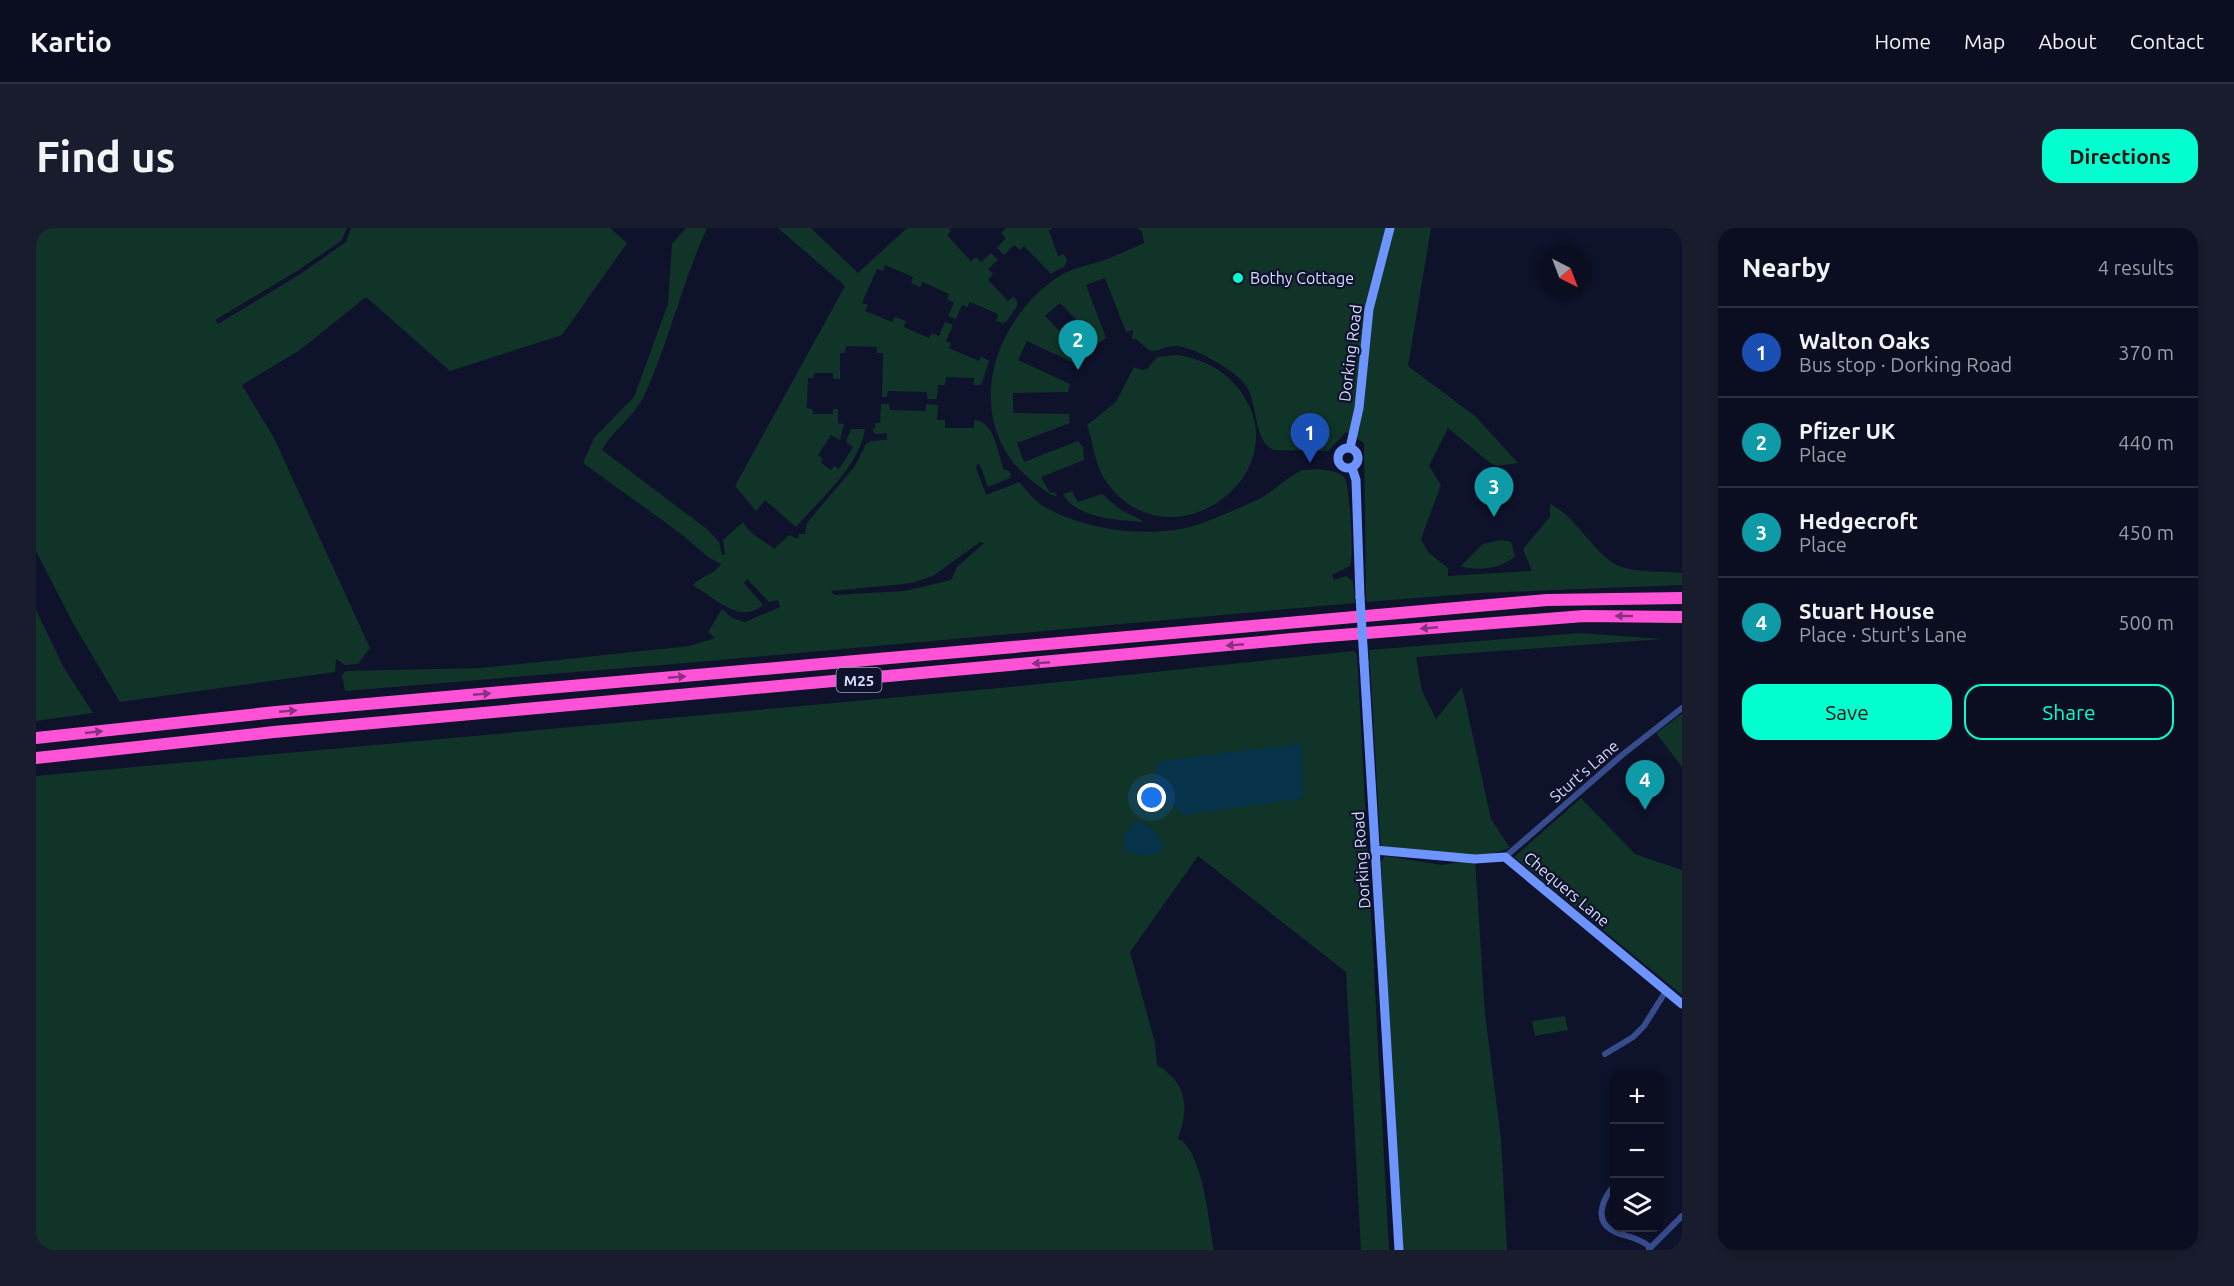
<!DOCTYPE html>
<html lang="en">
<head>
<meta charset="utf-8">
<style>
  :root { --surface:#0a0e20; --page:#181c2d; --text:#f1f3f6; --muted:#999ca5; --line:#2a2e3e; --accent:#03ffcf }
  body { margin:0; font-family:Ubuntu,sans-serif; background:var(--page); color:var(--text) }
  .controls { position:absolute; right:18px; bottom:18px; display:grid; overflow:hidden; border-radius:12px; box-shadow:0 3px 9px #0003 }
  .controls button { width:54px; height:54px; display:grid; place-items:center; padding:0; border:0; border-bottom:2px solid var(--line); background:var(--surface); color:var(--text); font:30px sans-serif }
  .compass { position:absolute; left:1502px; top:18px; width:54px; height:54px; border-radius:50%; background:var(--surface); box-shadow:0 3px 9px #0003; rotate:138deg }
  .you { position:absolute; left:1116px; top:570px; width:21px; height:21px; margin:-15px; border:4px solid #fff; border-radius:50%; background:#1a73e8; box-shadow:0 0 0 9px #1a73e833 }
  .badge { display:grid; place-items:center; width:39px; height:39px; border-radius:50%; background:var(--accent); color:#fff; font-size:20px; font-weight:700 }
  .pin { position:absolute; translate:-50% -50px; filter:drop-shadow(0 2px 3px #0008) }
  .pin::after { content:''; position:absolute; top:32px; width:21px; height:18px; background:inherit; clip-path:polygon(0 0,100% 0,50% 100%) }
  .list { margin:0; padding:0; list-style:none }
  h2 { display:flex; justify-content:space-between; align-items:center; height:78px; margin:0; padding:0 24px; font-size:26px }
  h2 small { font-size:20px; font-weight:400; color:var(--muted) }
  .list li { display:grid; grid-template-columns:39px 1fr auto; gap:18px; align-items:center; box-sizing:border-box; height:90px; padding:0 24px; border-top:2px solid var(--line) }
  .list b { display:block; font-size:22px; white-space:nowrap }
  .list p { margin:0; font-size:20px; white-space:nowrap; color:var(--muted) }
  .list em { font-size:20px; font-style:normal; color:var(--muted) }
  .actions { display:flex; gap:12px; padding:18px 24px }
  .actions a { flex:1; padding:14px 0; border:2px solid var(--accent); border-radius:18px; text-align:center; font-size:21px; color:var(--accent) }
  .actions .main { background:var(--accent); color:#111 }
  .icon { flex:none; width:33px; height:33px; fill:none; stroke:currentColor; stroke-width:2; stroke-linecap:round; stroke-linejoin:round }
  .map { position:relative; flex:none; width:1646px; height:1022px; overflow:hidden; border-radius:18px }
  header { display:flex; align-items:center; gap:36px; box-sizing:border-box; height:84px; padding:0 30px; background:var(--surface); border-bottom:2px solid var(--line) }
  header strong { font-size:28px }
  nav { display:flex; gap:33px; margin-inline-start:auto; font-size:21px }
  .intro { display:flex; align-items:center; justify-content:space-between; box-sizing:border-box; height:144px; padding:0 36px }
  h1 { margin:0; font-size:42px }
  .button { padding:15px 27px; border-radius:18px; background:var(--accent); color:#111; font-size:21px; font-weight:700 }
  main { display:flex; gap:36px; padding:0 36px }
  aside { flex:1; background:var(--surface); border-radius:18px; box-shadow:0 3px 9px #0003 }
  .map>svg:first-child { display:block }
  .green { fill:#113429; fill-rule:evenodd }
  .water { fill:#07334b }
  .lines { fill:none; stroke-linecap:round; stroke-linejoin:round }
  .street { stroke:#364c8c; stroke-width:6 }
  .secondary { stroke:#6e94ff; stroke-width:9 }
  .highway { stroke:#ff52d7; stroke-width:12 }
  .secondary-bridge { stroke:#6e94ff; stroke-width:9 }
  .oneway { fill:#863280 }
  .poi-dot { fill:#03ffcf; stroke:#0e122a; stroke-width:2 }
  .labels { text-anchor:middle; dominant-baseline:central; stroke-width:4.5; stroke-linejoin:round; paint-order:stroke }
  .shield { fill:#0e122a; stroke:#9ba1bf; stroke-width:1.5 }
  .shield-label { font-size:15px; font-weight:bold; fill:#d7deff }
  .poi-label { font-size:16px; fill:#d7deff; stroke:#0e122a; text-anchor:start }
  .street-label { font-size:16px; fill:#d7deff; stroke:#0e122a }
</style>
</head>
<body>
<header>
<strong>Kartio</strong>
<nav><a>Home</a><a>Map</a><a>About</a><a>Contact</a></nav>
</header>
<div class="intro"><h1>Find us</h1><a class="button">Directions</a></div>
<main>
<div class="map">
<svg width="1646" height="1022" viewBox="0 0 1646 1022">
  <rect width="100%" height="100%" fill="#0e122a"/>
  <path class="green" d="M 0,0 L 311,0 L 305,13 L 261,43 L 179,92 L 182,96 L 266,45 L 310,14 L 315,0 L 574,0 L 591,15 L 526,107 L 414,143 L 330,69 L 264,122 L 206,157 L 238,210 L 334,420 L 322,436 L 309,437 L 300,431 L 299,444 L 84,474 L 38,397 L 0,323 Z
    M 650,0 L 671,0 C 646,55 633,114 608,168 C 598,189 577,202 566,222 L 672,302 L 683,314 L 686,327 L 689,326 L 687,312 L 707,294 C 714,307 726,311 738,321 L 753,307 L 762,311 L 763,306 L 769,306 L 771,295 L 819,238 L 830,216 L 835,213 L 851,212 L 851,205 L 839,206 L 836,201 L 839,201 L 839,195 L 844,195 L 845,176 L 853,176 L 854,182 L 890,183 L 890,176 L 902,177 L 901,192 L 909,192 L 909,200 L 938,200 L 938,192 C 959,193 962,227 968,242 L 972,242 L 975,246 L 974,250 L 952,259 L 944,237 L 941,236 L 940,240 L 950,267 L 983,254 C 990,261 997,271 1005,277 C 1048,303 1122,313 1169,294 C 1187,287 1206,279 1223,271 C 1236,265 1257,243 1269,242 C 1280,241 1301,241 1308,249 C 1314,255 1318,333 1314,338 L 1296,347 L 1298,352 L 1310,348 L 1317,353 L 1319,375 L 650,435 L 309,463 L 306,447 L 310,443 L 445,440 L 653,418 L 679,410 L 672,404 L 686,381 L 696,390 L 709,394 L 744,379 L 742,372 L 733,374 L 711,351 L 708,355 L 727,377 C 705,396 681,372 661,360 L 657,357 C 666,347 677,348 685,336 L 672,329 L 644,305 L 547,235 L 558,210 L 598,169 L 632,76 L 636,16 ZM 944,314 L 948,315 L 921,339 L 915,352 L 869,363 L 798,367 L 795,363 L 876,355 L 897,348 Z
    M 742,0 L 775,0 L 822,45 L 871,0 L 913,0 L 915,3 L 911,7 L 935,33 L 940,29 L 945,34 L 955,25 L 962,32 L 952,41 L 957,46 L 952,52 L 972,73 L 977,69 L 981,72 L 981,78 L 971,93 L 966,95 L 960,93 L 962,86 L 934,74 L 931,79 L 926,77 L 920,91 L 912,88 L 918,75 L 911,71 L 913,66 L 887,54 L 884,59 L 875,55 L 877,49 L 849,37 L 847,43 L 841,41 L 826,75 L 832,77 L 829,83 L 856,94 L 859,89 L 870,93 L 868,99 L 893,110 L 896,105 L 903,108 L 909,94 L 917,97 L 910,113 L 915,115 L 913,120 L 943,133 L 945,128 L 953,133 L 945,157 L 938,157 L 938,150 L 910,149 L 909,157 L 902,157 L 901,171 L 891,171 L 891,164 L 852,163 L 851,169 L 846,169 L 847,125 L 841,125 L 841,119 L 810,118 L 809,125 L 804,125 L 804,151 L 797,151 L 797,145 L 778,145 L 777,150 L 772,150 L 771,180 L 776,181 L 777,186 L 797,186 L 797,181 L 802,181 L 802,195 L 808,196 L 804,212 L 795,207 L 782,227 L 787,231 L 785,235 L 795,242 L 798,238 L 803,241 L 817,219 L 810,214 L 815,201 L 829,201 C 823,239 784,271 760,299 L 729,272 L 720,283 L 699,258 L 809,58 Z
    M 970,0 L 1017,0 L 1013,3 L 1022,28 L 1028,26 L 1031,32 L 1029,38 L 1015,46 L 988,18 L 984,22 L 978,17 L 968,27 L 961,20 L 970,10 L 965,5 Z
    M 1100,0 L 1395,0 L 1372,138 L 1439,188 L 1482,235 L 1461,238 L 1454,235 L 1412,200 L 1393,238 L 1405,257 L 1385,311 L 1392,324 L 1412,340 L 1412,348 L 1496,343 L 1487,321 L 1514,289 L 1514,276 C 1542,288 1561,334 1589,340 C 1607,345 1628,343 1646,345 L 1646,357 L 1443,365 L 1330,374 L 1328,215 L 1310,204 L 1292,223 L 1238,222 C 1218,215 1222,178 1211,159 C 1201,143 1158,119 1141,118 C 1130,118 1124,123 1114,123 L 1100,111 L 1096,111 L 1097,102 L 1090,104 L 1069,50 L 1050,57 L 1070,110 L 1063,115 L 1024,75 L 1009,88 L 1048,128 L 1042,137 L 991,113 L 982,132 L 1034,156 L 1032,164 L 977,165 L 977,185 L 1033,186 L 1034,195 L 981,215 L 988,234 L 1042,213 L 1047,219 L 1048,232 L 1005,249 L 1014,265 L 1019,264 L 1021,268 L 1015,267 C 999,256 983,244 972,227 C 933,167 965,89 1019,51 C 1034,40 1049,38 1066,33 C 1080,28 1094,21 1108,15 L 1106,3 Z
    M 1140,127 C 1168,131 1189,142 1205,164 C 1264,247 1135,340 1072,256 C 1058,237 1058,217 1051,197 L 1080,174 L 1098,139 L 1106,142 L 1111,141 L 1121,129 Z
    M 1036,263 L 1042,274 L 1066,266 L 1085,282 L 1109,294 C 1084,292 1040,291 1027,266 Z
    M 1465,312 L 1475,314 L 1479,328 C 1467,340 1442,344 1425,338 L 1447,316 Z
    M 0,382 L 28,440 L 57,485 L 0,493 Z
    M 1543,405 L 1627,411 L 1380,429 L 1386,463 L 1400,491 L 1426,459 L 1455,591 L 1474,620 L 1439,631 L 1449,786 L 1465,910 L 1471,1022 L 1365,1022 L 1345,634 L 1349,628 L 1406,637 L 1436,632 L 1345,623 L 1333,422 Z
    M 1318,423 L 1321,426 L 1353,1022 L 1325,1022 L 1310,744 L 1162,628 L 1094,724 L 1119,815 L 1121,837 C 1152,856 1153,879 1142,911 C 1167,921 1173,997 1178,1022 L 0,1022 L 0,548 L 995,457 Z
    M 1646,486 L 1646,539 L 1620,505 Z
    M 1545,570 L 1599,626 L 1646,642 L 1646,767 L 1478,629 Z
    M 1529,788 L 1532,802 L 1499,808 L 1496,793 Z"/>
  <path class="water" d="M 1266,516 L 1267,570 L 1147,587 L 1120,563 L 1119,541 L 1125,533 Z
    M 1100,593 C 1114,594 1121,607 1128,618 L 1124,625 L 1108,628 L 1088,622 L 1088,608 Z"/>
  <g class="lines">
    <path class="street" d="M 1469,629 L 1586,527 L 1646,480
      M 1569,826 L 1597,809 L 1608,798 L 1630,763
      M 1578,958 C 1568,969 1558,990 1574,1001 C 1587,1010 1598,1006 1614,1019
      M 1613,1021 L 1646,988"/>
    <path class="secondary" d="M1302 230a10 10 0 1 1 20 0a10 10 0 1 1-20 0Z
      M 1314,220 L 1323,180 L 1333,81 L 1354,0
      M 1316,240 L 1320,252 L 1324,369
      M 1328,434 L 1363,1022
      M 1339,622 L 1439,631 L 1469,629 L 1646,776"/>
    <path class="highway" d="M 0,510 L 240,484 L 1511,372 L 1646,370
      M 0,530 L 238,504 L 1279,409 L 1548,388 L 1646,389"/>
    <path class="secondary-bridge" d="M 1324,369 L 1328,434"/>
  </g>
  <defs><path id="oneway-solid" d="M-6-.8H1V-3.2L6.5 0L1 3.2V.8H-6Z" transform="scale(1.5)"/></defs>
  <g class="oneway">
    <use href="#oneway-solid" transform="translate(1588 388) rotate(-180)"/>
    <use href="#oneway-solid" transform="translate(1393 400) rotate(175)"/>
    <use href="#oneway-solid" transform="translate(1199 417) rotate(175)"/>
    <use href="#oneway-solid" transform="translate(1005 435) rotate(175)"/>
    <use href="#oneway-solid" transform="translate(641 449) rotate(-5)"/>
    <use href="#oneway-solid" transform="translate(446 466) rotate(-5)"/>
    <use href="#oneway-solid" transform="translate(252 483) rotate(-5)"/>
    <use href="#oneway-solid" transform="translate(58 504) rotate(-6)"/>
  </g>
  <circle class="poi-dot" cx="1202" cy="50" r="6"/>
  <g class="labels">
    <rect class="shield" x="800.5" y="440" width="45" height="24" rx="4.5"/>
    <g class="shield-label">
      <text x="823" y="452">M25</text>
    </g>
    <g class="poi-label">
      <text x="1214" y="50">Bothy Cottage</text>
    </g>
    <g class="street-label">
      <text transform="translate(1314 125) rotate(-83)">Dorking Road</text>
      <text transform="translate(1548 543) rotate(-41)">Sturt's Lane</text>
      <text transform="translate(1325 632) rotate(-94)">Dorking Road</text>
      <text transform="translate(1531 661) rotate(40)">Chequers Lane</text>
    </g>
  </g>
</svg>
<div class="controls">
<button>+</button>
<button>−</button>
<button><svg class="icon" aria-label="layers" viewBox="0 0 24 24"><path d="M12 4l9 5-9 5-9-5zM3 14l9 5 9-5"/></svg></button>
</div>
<svg class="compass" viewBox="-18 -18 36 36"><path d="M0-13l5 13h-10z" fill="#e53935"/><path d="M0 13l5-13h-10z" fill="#999ca5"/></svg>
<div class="you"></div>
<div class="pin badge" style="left:1274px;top:235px;background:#1a4fb4">1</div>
<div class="pin badge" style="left:1042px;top:142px;background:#0f9aa8">2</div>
<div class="pin badge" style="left:1458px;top:289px;background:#0f9aa8">3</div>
<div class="pin badge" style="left:1609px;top:582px;background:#0f9aa8">4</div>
</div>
<aside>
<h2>Nearby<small>4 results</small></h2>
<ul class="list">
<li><span class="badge" style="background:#1a4fb4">1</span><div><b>Walton Oaks</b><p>Bus stop · Dorking Road</p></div><em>370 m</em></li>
<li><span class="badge" style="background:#0f9aa8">2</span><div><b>Pfizer UK</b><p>Place</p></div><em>440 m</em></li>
<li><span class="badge" style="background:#0f9aa8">3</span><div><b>Hedgecroft</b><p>Place</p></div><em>450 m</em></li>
<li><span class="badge" style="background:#0f9aa8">4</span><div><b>Stuart House</b><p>Place · Sturt's Lane</p></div><em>500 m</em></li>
</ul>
<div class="actions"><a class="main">Save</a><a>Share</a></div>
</aside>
</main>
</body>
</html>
